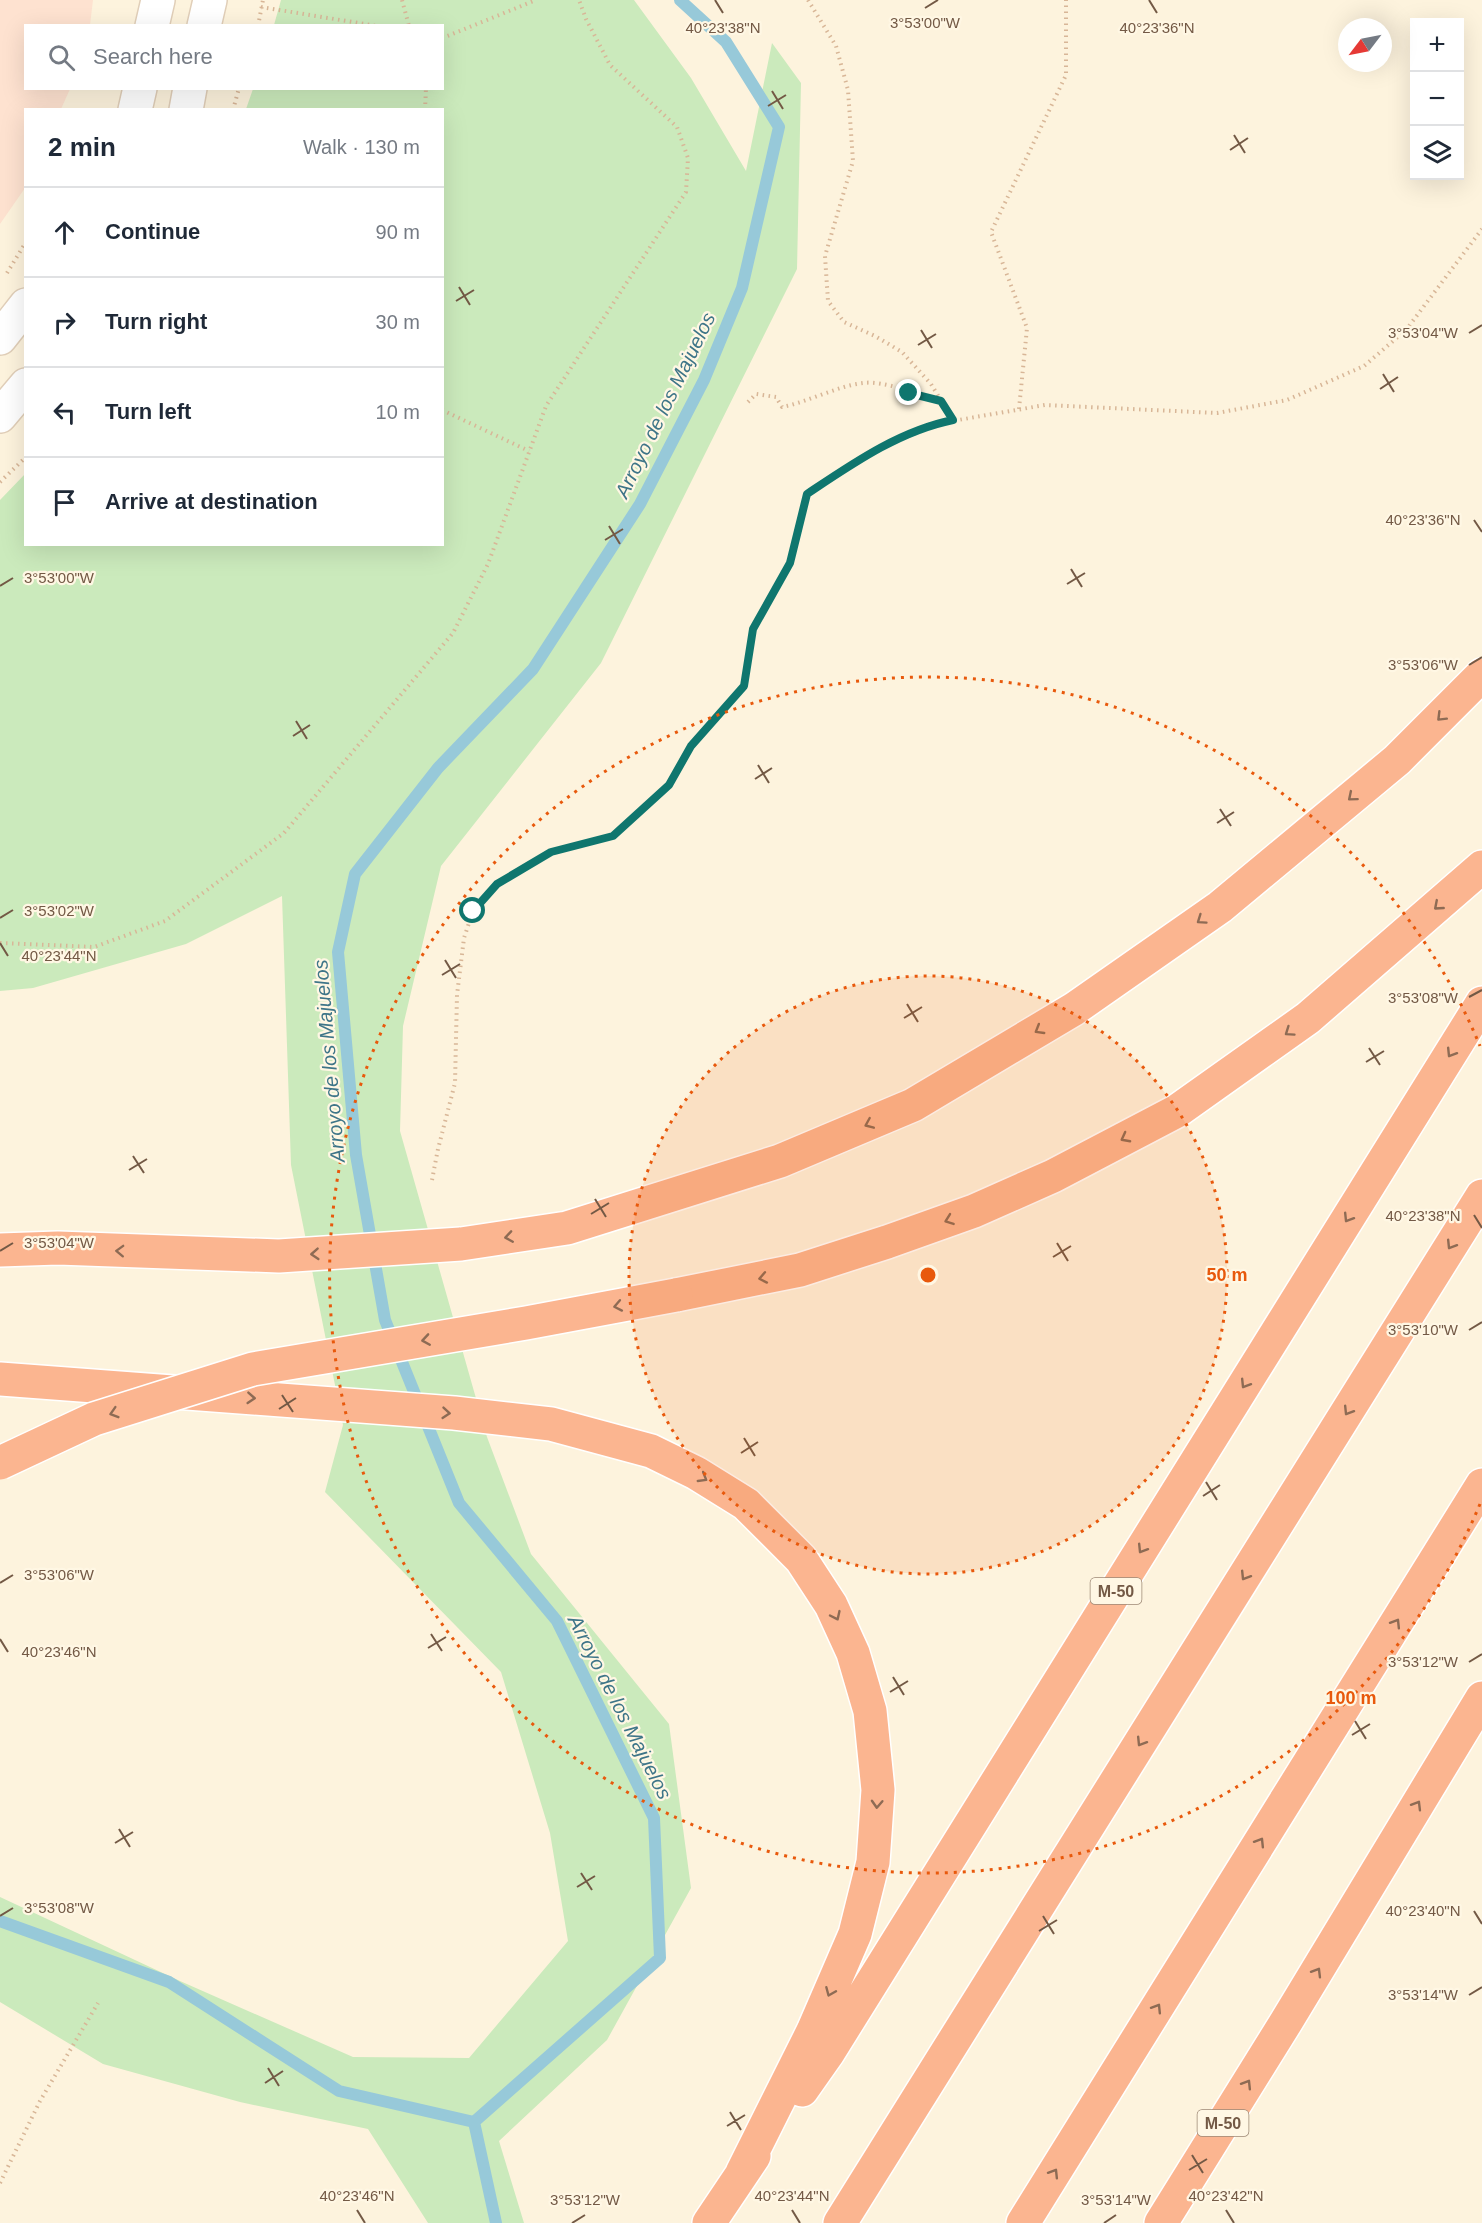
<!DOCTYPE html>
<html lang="en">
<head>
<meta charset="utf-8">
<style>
  :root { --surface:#fff; --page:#f2f2f3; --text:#1f2937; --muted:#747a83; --line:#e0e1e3 }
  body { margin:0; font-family:Helvetica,sans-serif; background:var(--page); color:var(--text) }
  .controls { position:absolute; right:18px; top:18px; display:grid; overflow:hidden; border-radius:0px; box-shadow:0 6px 24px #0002 }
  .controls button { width:54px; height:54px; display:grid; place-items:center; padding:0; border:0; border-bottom:2px solid var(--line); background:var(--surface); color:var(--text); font:30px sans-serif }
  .compass { position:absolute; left:1338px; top:18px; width:54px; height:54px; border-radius:50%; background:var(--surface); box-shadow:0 6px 24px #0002; rotate:238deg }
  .stop { position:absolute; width:18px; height:18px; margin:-14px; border:4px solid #0f766e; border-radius:50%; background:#fff }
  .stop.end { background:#0f766e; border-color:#fff; box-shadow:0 2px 6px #0008 }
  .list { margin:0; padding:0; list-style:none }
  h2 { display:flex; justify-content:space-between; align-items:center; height:78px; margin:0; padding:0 24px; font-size:26px }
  h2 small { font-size:20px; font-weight:400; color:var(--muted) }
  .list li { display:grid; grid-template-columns:39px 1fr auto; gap:18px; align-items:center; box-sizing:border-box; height:90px; padding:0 24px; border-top:2px solid var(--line) }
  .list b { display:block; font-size:22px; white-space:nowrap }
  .list em { font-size:20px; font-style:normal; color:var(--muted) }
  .icon { flex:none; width:33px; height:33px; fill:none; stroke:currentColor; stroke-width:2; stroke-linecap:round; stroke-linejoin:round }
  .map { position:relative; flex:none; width:1482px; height:2223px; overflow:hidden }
  .search { position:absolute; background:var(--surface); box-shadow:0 6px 24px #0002; left:24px; top:24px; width:420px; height:66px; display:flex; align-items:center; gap:15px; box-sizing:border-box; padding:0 21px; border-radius:0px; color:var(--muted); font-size:22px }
  .panel { position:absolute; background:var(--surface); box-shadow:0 6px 24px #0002; left:24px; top:108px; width:420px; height:438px; border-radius:0px }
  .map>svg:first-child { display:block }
  .commercial { fill:#fee2d0 }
  .green { fill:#cbeabc }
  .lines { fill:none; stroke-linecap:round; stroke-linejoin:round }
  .stream { stroke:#97c9d9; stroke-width:12 }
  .street-casing { stroke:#e1cfb9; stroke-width:36 }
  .highway-casing { stroke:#fff; stroke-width:36 }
  .path { stroke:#d8b697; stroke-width:4; stroke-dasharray:1.5 4.5; stroke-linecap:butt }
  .street { stroke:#fff; stroke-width:33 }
  .highway { stroke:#fbb590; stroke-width:33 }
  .highway-bridge-casing { stroke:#fff; stroke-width:36; stroke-linecap:butt }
  .highway-bridge { stroke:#fbb590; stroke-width:33 }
  .oneway { stroke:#8e6b54 }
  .route { stroke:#0f766e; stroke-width:8 }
  .ticks { fill:none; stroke:#735945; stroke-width:2 }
  .ring { fill:none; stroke:#e8590c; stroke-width:3; stroke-dasharray:3 6 }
  .labels { text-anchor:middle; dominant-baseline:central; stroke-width:4.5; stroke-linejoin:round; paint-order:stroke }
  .shield { fill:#fff7e4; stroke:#9d8875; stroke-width:1.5 }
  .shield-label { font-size:16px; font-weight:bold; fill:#735945 }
  .water-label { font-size:20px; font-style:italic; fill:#3e7588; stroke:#fff7e4 }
  .ticks-label { font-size:15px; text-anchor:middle; fill:#735945; stroke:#fff7e4; stroke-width:4.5; stroke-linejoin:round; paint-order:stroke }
  .centre { fill:#e8590c; stroke:#fff7e4; stroke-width:3 }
  .ring-label { font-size:18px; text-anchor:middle; font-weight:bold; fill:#e8590c; stroke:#fff7e4; stroke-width:4.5; stroke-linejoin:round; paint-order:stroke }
</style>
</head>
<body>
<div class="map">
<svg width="1482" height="2223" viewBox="0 0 1482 2223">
  <rect width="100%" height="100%" fill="#fdf3dd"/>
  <path class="commercial" d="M 0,0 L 93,0 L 90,25 L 26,26 L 26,88 L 70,89 L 61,109 L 26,110 L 25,188 L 0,224 Z"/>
  <path class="green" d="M 281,0 L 634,0 L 691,78 L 746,171 L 772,43 L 801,83 L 797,269 L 601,663 L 441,866 L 403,1026 L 400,1131 L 487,1437 L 531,1554 L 669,1724 L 691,1888 L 607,2040 L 499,2141 L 524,2223 L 428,2223 L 368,2129 L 240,2102 L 103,2064 L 0,2002 L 0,1897 L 180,1981 L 353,2057 L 469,2058 L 568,1941 L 550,1833 L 501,1672 L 325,1492 L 343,1425 L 291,1165 L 282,896 L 186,944 L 33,988 L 0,991 L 0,500 L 25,474 L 26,544 L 442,544 L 442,110 L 246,109 L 253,89 L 442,88 L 442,26 L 274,25 Z"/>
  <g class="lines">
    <path class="stream" d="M 0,1921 L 169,1982 L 339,2091 L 474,2122 L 496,2223
      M 474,2122 L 660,1958 L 654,1818 L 557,1621 L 459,1503 L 385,1320 L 356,1155 L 338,952 L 355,874 L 438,768 L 533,669 L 640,504 L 704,380 L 742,288 L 779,127 L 726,42 L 680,0"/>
    <g class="street-casing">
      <path id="street" d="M 152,26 L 158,0
        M 204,26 L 210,0
        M 135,110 L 140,88
        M 186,110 L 190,88
        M 0,338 L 26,305
        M 0,416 L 26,385"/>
    </g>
    <g class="highway-casing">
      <path id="highway" d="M 0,1250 L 58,1248 L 279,1256 L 461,1244 L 567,1228 L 780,1161 L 913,1105 L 1074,1009 L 1220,907 L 1397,760 L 1482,675
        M 676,1295 L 800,1270 L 887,1242 L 974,1211 L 1053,1176 L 1177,1111 L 1308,1018 L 1482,867
        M 0,1379 L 454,1413 L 551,1424 L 651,1451 L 696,1473 L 746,1504 L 801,1559 L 831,1605 L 853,1653 L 870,1711 L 878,1790 L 873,1862 L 855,1934 L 813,2031 L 742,2173
        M 802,2090 L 828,2053 L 1482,1003
        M 709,2223 L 754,2156
        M 840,2223 L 1482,1196
        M 1023,2223 L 1482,1485
        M 1161,2223 L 1286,2022 L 1482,1698"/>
    </g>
    <path class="path" d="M 402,0 L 409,26
      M 808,0 L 836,46 L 848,90 L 853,161 L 825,256 L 828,301 L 844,322 L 875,336 L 902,352 L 931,384 L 953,420
      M 261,7 L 377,26
      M 258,26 L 263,0
      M 442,36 L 445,37 L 536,0
      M 233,110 L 239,88
      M 425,110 L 426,88
      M 7,273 L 26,242
      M 748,402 L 756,394 L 776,397 L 782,407 C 808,402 837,386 863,383 C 883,380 919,395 940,400
      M 1019,409 L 1027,328 L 991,232 L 1066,75 L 1066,0
      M 442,410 L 529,451
      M 0,482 L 26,457
      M 0,943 L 94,947 L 165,921 L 284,833 L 453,633 L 488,564 L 546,406 L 686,192 L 688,158 L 677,127 L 610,65 L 586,19 L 579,0
      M 432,1180 L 438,1149 L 455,1083 L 457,995 L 464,938 L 473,911 L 497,883 L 551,852 L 613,836 L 669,785 L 691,746 L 744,686 L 753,629 L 790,563 L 807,494 L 871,451 L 941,423 L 1045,405 L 1217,413 L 1287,400 L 1364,366 L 1406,330 L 1482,229
      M 0,2183 L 40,2101 L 98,2003"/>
    <use href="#street" class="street"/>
    <use href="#highway" class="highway"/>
    <g class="highway-bridge-casing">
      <path id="highway-bridge" d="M 0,1463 L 94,1419 L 253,1369 L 526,1323 L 676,1295"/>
    </g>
    <use href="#highway-bridge" class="highway-bridge"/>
  </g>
  <defs><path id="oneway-chevron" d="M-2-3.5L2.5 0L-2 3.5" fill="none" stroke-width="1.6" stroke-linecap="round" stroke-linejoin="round" transform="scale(1.5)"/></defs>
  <g class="oneway">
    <use href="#oneway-chevron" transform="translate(1441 717) rotate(135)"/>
    <use href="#oneway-chevron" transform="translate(1352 797) rotate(140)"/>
    <use href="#oneway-chevron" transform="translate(1438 906) rotate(139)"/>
    <use href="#oneway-chevron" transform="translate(1201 920) rotate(145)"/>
    <use href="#oneway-chevron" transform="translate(1039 1030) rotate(149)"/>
    <use href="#oneway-chevron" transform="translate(1289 1032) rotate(145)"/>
    <use href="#oneway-chevron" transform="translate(1451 1053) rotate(122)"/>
    <use href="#oneway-chevron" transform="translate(869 1124) rotate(157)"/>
    <use href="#oneway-chevron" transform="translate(1125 1138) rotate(152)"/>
    <use href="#oneway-chevron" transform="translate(1348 1218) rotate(122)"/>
    <use href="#oneway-chevron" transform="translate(949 1220) rotate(160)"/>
    <use href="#oneway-chevron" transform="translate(509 1237) rotate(171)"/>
    <use href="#oneway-chevron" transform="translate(1451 1245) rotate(122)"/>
    <use href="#oneway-chevron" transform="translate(120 1251) rotate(-178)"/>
    <use href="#oneway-chevron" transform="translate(315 1254) rotate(176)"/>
    <use href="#oneway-chevron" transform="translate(763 1278) rotate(169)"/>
    <use href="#oneway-chevron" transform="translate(618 1306) rotate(169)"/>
    <use href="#oneway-chevron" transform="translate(426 1340) rotate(171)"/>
    <use href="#oneway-chevron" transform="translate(1245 1384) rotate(122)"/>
    <use href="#oneway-chevron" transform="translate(251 1398) rotate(4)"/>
    <use href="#oneway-chevron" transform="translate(1348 1411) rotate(122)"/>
    <use href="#oneway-chevron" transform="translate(114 1413) rotate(163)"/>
    <use href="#oneway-chevron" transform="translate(446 1413) rotate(5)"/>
    <use href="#oneway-chevron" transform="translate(703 1478) rotate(31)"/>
    <use href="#oneway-chevron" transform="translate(1142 1549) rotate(122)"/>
    <use href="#oneway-chevron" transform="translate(1245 1576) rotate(122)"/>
    <use href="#oneway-chevron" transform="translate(836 1616) rotate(65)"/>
    <use href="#oneway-chevron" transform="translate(1396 1623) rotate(-58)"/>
    <use href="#oneway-chevron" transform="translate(1141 1742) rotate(122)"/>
    <use href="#oneway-chevron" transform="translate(877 1804) rotate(93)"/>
    <use href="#oneway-chevron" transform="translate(1417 1805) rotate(-59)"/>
    <use href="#oneway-chevron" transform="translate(1260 1842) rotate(-58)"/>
    <use href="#oneway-chevron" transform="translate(1317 1972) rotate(-59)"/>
    <use href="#oneway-chevron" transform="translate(830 1992) rotate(113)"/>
    <use href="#oneway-chevron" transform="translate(1157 2008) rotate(-58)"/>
    <use href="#oneway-chevron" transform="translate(1247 2084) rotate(-58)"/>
    <use href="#oneway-chevron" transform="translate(1054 2173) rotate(-58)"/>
  </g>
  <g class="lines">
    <path class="route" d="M 473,911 L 497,884 L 551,852 L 613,836 L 669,785 L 691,746 L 744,686 L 753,629 L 790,563 L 807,494 C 852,464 899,431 953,420 L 941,401 L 909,393"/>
  </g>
  <path class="ticks" d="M 715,0 L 723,13M 1149,0 L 1157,13M 925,8 L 938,0M 772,91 L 783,109M 768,106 L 786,95M 1234,135 L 1245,153M 1230,150 L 1248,138M 459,287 L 470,305M 456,301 L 474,290M 921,330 L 932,348M 1469,333 L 1482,325M 918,345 L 936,334M 1383,374 L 1394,392M 1380,389 L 1398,377M 1474,520 L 1482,532M 609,526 L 620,544M 605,540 L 623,529M 1071,569 L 1082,587M 1067,584 L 1085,573M 0,586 L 13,578M 1469,665 L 1482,657M 296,721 L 307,739M 293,736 L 310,725M 758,765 L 769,783M 755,779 L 772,768M 1220,809 L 1231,826M 1217,823 L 1234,812M 0,918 L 13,910M 0,943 L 8,956M 445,960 L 456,978M 442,975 L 460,964M 1469,997 L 1482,990M 907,1004 L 918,1022M 904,1018 L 922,1007M 1369,1048 L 1380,1065M 1366,1062 L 1384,1051M 133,1156 L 144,1173M 129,1170 L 147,1159M 595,1199 L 606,1217M 591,1214 L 609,1203M 1474,1215 L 1482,1228M 1057,1243 L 1068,1261M 0,1251 L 13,1243M 1053,1257 L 1071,1246M 1469,1330 L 1482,1322M 282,1395 L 293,1412M 279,1409 L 296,1398M 744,1438 L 755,1456M 741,1453 L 758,1442M 1206,1482 L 1217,1500M 1203,1496 L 1220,1485M 0,1583 L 13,1575M 431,1634 L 442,1651M 0,1639 L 8,1652M 428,1648 L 446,1637M 1469,1662 L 1482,1654M 893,1677 L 904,1695M 890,1692 L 908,1681M 1355,1721 L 1366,1739M 1352,1735 L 1370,1724M 119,1829 L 130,1847M 115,1843 L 133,1832M 581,1873 L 592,1890M 577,1887 L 595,1876M 1474,1911 L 1482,1924M 0,1916 L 13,1908M 1043,1916 L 1054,1934M 1039,1931 L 1057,1920M 1469,1995 L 1482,1987M 268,2068 L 279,2086M 265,2083 L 283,2071M 730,2112 L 741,2130M 727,2126 L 745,2115M 1192,2155 L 1203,2173M 1189,2170 L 1207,2159M 357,2210 L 365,2223M 792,2210 L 800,2223M 1226,2210 L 1234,2223M 572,2223 L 585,2215M 1104,2223 L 1116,2215"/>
  <circle cx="928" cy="1275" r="299" fill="#e8590c" fill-opacity=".12"/>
  <g class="ring">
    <circle cx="928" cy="1275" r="299"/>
    <path d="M1480 1504A598 598 0 1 1 1480 1046"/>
  </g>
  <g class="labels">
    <g class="shield">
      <rect x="1090.5" y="1578" width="51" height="26" rx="4.5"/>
      <rect x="1197.5" y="2110" width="51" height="26" rx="4.5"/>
    </g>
    <g class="shield-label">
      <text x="1116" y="1591">M-50</text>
      <text x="1223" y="2123">M-50</text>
    </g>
    <g class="water-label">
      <text transform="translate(665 405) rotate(-64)">Arroyo de los Majuelos</text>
      <text transform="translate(329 1061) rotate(-95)">Arroyo de los Majuelos</text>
      <text transform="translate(620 1707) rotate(63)">Arroyo de los Majuelos</text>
    </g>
  </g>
  <g class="ticks-label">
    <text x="925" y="28">3°53'00"W</text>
    <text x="1157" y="33">40°23'36"N</text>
    <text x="723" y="33">40°23'38"N</text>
    <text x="1423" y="338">3°53'04"W</text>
    <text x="1423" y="525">40°23'36"N</text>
    <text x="59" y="583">3°53'00"W</text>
    <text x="1423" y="670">3°53'06"W</text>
    <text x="59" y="916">3°53'02"W</text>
    <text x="59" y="961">40°23'44"N</text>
    <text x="1423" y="1003">3°53'08"W</text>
    <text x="1423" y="1221">40°23'38"N</text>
    <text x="59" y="1248">3°53'04"W</text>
    <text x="1423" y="1335">3°53'10"W</text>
    <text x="59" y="1580">3°53'06"W</text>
    <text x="59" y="1657">40°23'46"N</text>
    <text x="1423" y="1667">3°53'12"W</text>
    <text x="59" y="1913">3°53'08"W</text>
    <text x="1423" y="1916">40°23'40"N</text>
    <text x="1423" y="2000">3°53'14"W</text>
    <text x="357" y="2201">40°23'46"N</text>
    <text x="792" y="2201">40°23'44"N</text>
    <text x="1226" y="2201">40°23'42"N</text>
    <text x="585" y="2205">3°53'12"W</text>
    <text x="1116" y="2205">3°53'14"W</text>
  </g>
  <circle cx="928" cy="1275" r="9" class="centre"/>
  <g class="ring-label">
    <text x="1227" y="1281">50 m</text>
    <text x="1351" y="1704">100 m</text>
  </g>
</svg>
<div class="controls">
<button>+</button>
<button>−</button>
<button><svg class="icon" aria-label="layers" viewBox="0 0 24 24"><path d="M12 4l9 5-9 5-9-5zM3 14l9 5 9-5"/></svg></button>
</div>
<svg class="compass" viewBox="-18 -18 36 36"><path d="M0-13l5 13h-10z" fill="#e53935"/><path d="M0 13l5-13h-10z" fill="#747a83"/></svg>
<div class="stop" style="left:473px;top:911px"></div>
<div class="stop end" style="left:909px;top:393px"></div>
<div class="search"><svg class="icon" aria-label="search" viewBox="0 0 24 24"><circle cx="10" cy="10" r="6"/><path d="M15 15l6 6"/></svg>Search here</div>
<section class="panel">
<h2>2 min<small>Walk · 130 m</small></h2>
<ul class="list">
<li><svg class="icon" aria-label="ahead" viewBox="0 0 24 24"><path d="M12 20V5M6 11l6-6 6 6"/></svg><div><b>Continue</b></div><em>90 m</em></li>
<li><svg class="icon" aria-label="right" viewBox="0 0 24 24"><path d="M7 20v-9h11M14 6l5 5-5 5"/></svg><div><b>Turn right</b></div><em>30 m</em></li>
<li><svg class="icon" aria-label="left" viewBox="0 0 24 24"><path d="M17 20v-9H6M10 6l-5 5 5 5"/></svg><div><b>Turn left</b></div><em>10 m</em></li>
<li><svg class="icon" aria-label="arrive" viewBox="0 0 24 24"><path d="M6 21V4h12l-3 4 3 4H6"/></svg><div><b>Arrive at destination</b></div></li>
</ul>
</section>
</div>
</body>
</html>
